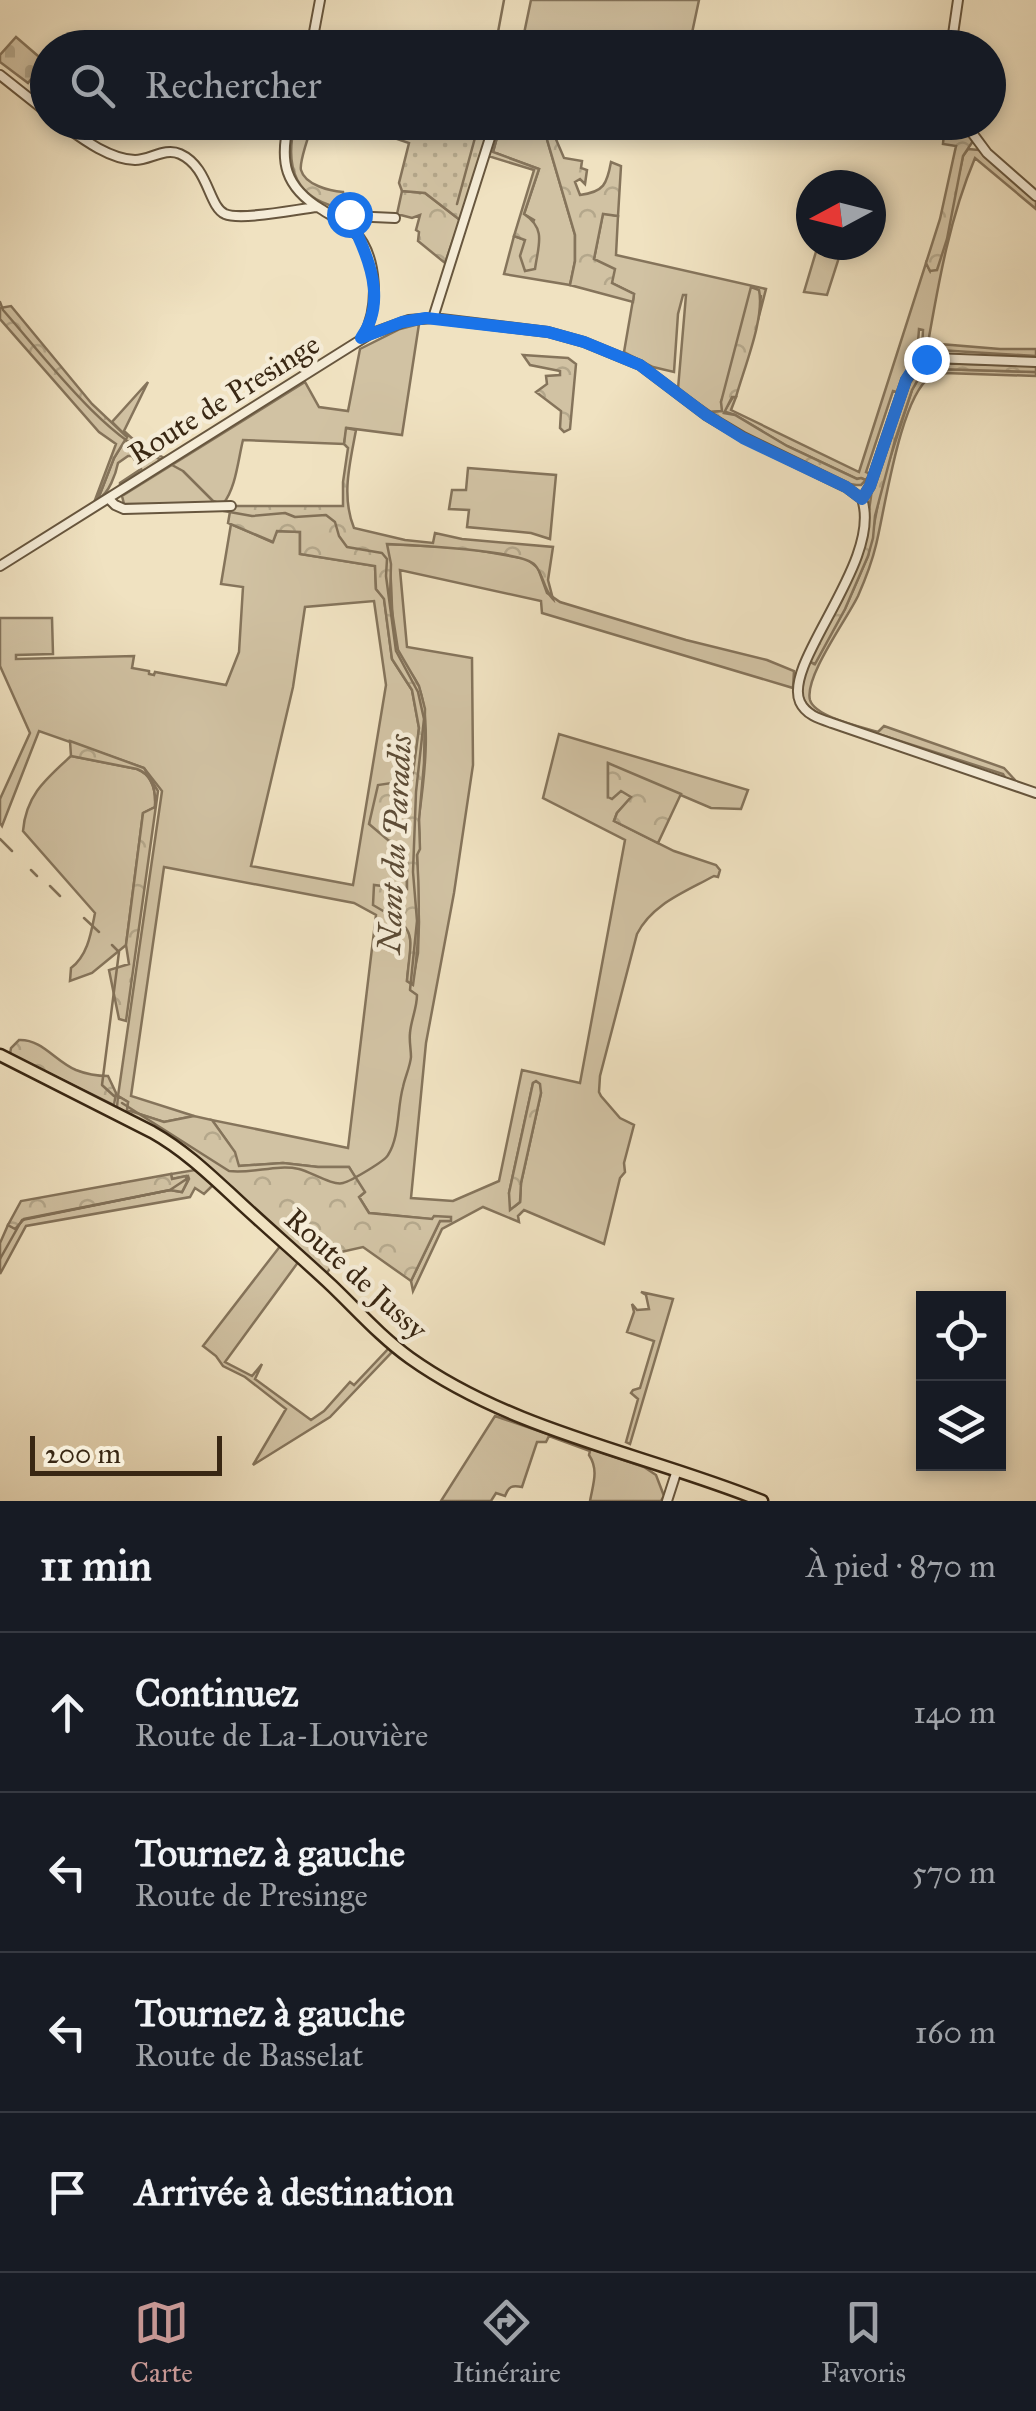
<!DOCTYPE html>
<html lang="fr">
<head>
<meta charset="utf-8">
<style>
  :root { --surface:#171b24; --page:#20242c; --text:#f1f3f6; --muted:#9ea1a6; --line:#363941; --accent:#c59692 }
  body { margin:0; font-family:"IM FELL Great Primer",serif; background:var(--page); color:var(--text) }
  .controls { position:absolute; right:30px; bottom:30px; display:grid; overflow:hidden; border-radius:0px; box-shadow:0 5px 15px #0003 }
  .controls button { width:90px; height:90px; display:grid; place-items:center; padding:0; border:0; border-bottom:2px solid var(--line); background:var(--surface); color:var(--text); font:50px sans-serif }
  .compass { position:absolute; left:796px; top:170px; width:90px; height:90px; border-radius:50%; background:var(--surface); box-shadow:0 5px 15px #0003; rotate:263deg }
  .scale { position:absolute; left:30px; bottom:25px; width:192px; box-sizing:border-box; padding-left:10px; border:5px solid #392713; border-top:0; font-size:28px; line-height:35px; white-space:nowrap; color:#392713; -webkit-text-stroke:8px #f5ecd7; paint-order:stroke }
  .stop { position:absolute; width:30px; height:30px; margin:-22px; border:8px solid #1a73e8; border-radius:50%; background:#fff }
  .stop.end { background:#1a73e8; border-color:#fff; box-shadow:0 2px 10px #0008 }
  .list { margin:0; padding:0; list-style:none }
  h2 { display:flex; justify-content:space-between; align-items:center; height:130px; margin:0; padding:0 40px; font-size:42px }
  h2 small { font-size:32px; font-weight:400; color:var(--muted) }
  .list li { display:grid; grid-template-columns:65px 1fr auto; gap:30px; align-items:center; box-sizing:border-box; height:160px; padding:0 40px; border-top:2px solid var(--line) }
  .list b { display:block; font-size:38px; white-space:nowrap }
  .list p { margin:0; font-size:32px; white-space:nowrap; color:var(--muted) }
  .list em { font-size:32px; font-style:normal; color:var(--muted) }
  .icon { flex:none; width:55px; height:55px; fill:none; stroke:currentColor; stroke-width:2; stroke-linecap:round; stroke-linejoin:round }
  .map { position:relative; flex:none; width:1036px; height:1501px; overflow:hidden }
  .search { position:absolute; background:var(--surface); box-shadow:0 5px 15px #0003; left:30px; right:30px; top:30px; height:110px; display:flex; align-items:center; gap:25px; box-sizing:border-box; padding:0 35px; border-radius:55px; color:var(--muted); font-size:38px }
  .sheet { height:770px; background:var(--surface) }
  nav { display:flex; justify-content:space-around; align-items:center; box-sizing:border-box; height:140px; border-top:2px solid var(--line); background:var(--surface); font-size:28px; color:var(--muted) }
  nav a { display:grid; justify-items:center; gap:5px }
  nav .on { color:var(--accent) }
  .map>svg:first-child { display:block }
  .grass { fill:#d1c2a3; stroke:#85745b; stroke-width:2.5; fill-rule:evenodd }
  .forest { fill:url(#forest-crowns); stroke:#85745b; stroke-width:2.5 }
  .cemetery { fill:url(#cemetery-stones); stroke:#85745b; stroke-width:2.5 }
  .garden { fill:url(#garden-dots); stroke:#85745b; stroke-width:2.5 }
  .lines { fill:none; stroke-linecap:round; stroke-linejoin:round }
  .stream { stroke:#827158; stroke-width:2.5 }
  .minor-casing { stroke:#67563e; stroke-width:12 }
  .major-casing { stroke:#392713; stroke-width:15 }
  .minor { stroke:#f5ecd7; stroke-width:8 }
  .major { stroke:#f0e2c1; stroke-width:10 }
  .route { stroke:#1a73e8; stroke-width:12 }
  .labels { text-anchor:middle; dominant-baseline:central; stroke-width:9; stroke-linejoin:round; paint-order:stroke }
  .street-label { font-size:30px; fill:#392713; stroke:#f5ecd7 }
  .water-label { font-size:32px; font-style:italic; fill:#5d4c36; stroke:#f5ecd7 }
</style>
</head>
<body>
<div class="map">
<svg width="1036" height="1501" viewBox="0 0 1036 1501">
  <defs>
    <pattern id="forest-crowns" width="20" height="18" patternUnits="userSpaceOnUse" patternTransform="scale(2.5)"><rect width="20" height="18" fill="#d1c2a3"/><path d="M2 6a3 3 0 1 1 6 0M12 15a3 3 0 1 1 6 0" fill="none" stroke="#b4a78b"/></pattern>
    <pattern id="cemetery-stones" width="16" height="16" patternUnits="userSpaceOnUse" patternTransform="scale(2.5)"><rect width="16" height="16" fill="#d1c2a3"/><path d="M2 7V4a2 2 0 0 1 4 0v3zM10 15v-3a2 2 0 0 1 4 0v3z" fill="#b4a78b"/></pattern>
    <pattern id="garden-dots" width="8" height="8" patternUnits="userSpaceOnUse" patternTransform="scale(2.5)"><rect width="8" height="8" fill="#d1c2a3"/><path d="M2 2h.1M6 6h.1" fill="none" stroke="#b4a78b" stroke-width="1.8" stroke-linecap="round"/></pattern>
  </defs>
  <rect width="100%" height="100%" fill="#f0e2c1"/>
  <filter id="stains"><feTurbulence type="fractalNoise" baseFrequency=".002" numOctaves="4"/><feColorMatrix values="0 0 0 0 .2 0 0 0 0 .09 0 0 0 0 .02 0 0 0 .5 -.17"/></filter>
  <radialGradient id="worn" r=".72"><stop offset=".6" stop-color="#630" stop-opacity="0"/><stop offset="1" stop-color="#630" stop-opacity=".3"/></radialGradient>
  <path class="grass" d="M 531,0 L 699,0 L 689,47 L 644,47 L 647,34 L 642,33 L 639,47 L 521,48 Z
    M 501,123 L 540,123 L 543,126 L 575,235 L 575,261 L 570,285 L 504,274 L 514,236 L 525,240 L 534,220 L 524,214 L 539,169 L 493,152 Z
    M 968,149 L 979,150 L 983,153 L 1036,201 L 1036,209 L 975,158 C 950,217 939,280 928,343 L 1000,349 L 1036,349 L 1036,356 L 922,349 L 923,330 L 919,329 L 917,356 L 897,392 L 893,391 L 866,472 L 870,474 L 866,480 L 861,478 L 857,479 L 787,446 L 735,415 L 723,411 L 711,412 L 678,389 L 686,295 L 683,295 L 678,314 L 674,372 L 653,367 L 624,352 L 634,294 L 612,283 L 594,259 L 603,213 L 618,216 L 616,255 L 766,289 L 758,320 L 761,295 L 721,402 L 725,410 L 733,397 L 736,397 L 731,410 L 859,472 L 926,263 L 930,271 L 955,193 L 963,156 Z
    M 818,245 L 843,245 L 827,295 L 804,292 Z
    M 419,324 L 402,435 L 347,428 L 344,444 L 243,440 C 238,460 236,488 223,504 L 124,504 L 122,496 L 305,382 L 319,407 L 348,411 L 360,349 L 400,329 Z
    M 937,369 L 1036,372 L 1036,376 L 944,373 C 938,374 935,373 930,377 C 900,398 885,509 876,545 C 872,562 865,580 858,596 C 847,619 804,677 810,700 C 815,717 862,727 878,732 L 884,726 L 1004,768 L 1015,780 L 1006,779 L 1003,774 L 825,717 C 795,703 799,688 809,661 L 814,664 L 845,609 L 868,556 L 882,483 L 912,390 L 920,376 Z
    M 148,382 L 124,431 L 136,442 L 164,458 L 120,485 L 120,483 L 141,469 L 132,456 L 128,456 L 118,463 C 116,473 109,494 98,499 L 114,458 L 127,437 L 112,422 Z
    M 468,468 L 556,475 L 550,539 L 531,533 L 467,527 L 469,510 L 449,509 L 452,490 L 466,490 Z
    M 231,524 L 272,542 L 277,531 L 300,532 L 300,554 L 375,566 L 376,589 L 384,598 L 392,659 L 412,690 L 419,728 L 407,856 L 407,889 L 402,921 C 417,936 408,962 407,981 L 412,984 L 418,953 L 419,922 L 417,854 C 422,842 418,829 419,816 C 424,781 432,718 418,685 C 413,673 402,664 398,651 C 388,616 395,578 386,544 L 465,548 L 527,559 L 538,568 L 547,593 L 560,602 L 686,640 L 767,660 L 794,671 L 793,688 L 542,613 L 541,601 L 400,570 L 407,647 L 472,658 L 473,765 L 454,893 L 426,1043 L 411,1198 L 453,1201 L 499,1181 L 522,1070 L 580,1083 L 625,840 L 543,798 L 559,734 L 748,790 L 741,809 L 711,808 L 608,764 L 608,797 L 621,790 L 632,797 L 617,813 L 614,821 L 674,851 L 716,865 L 720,870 L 718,877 L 714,876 C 685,892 652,904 637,934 L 600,1076 L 599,1092 L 601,1096 L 620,1118 L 634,1125 L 624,1163 L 625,1172 L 620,1178 L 604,1244 L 524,1210 L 518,1216 L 519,1222 L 483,1207 L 442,1229 L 413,1291 L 411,1281 L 440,1221 L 450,1221 L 369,1213 L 359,1197 L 364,1193 L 349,1167 L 318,1167 L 283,1163 L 238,1166 L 229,1144 L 212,1120 L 348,1148 L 376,915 L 354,903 L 164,867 L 131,1096 L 194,1116 L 164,1122 L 126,1110 L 128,1102 L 118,1096 L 162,791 L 144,768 L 39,731 L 2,826 L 0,823 L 0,799 L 30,733 L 0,666 L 0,618 L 52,618 L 53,654 L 16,655 L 16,659 L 134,656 L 132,668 L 149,671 L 149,674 L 154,675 L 155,672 L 226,685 L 239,652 L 243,587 L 221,584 ZM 374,601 L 386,685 L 353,885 L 251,866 L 293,687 L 305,607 ZM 536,1082 L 541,1093 L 521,1183 L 520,1202 L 515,1206 L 509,1193 L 533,1083 Z
    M 71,756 L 137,769 C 153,775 156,791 155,807 L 143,813 L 126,945 L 92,973 L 70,981 L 71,968 C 88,955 91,933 95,913 L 23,831 C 26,795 46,779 71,756 Z
    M 195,1170 L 213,1185 L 204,1194 L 195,1188 L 190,1197 L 26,1226 L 0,1274 L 0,1243 L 8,1225 L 15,1228 L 24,1219 L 170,1190 L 182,1192 L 189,1179 L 188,1176 L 172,1179 L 171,1174 Z
    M 281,1245 L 299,1261 L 225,1362 L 252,1376 L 262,1364 L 255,1379 L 311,1420 L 324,1411 L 350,1382 L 354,1385 L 390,1347 L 391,1353 L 330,1417 L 253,1465 L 286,1409 L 245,1377 L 223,1366 L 216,1356 L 203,1346 Z
    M 641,1292 L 673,1299 L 630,1444 L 626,1442 L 638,1399 L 631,1393 L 633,1390 L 640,1388 L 654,1341 L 627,1332 L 634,1312 L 632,1304 L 637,1310 L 649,1309 L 646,1295 Z
    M 495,1416 L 644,1467 L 656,1475 L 664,1496 L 661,1501 L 590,1501 C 593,1484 599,1470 589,1455 L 590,1451 L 549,1436 L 546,1442 L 537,1442 L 522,1487 C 512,1485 509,1486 505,1496 L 496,1493 L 491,1501 L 441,1501 Z"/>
  <path class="forest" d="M 295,123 L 313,123 C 310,131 299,163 301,170 C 305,185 330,191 343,192 L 346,209 C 295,201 284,168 295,123 Z
    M 497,123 L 501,123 L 493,152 L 539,169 L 524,214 C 547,229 538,246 535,269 L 525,271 L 520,256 L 525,240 L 514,236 L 534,170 L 488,156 Z
    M 540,123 L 549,123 L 564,158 L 582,161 L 581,168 L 587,170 L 585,184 L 580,179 L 575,182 L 580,195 C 604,192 607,184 611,162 L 621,166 L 618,216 L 603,214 L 594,259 L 615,269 L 612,283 L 634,294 L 633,302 L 570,285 L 575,261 L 575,235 L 543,126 Z
    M 945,123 L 961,123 L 973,141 L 963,156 L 947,239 L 937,270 L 930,271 L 926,263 L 940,219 L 956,146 L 943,144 Z
    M 402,191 L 425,193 L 460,220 L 445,263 L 418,241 L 419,232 L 416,230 L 420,215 L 412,218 L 397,214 Z
    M 751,287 L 759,290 C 765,318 744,368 736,397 L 732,397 L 724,413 L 735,415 L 787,446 L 857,479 L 861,478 L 866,480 L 861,485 C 834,487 737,430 710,414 L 711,412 L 722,411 L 721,402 Z
    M 11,306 L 92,404 L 127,437 L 114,458 L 98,499 L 95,500 L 116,444 L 99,432 L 0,319 L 0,308 Z
    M 523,355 L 568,358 L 576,364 L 570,429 L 564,432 L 560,428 L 561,411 L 536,392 L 547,384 L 546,376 L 560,375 L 560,371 L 530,365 Z
    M 929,363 L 1036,366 L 1036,372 L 937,369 L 920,376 L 912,390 L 895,440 L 875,516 L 873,538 L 868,556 L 845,609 L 815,664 L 809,661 L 842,600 L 853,573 L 866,532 L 872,489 L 908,384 L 916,372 Z
    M 346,428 L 356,430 C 350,463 341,496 354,528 L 405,540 L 433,543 L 435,533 L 462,539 L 553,547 L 548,580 L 553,599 C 543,589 544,575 535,565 C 522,550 411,545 387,544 L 391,564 L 390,598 L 398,650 L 419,686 L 425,709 L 424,763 L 419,820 L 420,849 L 417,855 C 420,899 420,941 413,985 L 407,981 C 411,931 420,932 373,905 L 374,885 L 407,889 L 407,856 L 369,824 L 378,785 L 412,780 L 419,728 L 412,690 L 392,659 L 384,599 L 376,589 L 375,566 L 300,554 L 300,532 L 277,531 L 273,542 L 228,523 L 231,506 L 343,506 L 343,482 L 348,448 L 344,444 Z
    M 70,741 L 144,768 L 158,791 L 126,1021 L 119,1019 L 109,970 L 129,964 L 126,945 L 143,813 L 155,807 C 156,791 153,775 137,769 L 71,756 Z
    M 608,763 L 681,794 L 658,843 L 614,821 L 617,813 L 631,797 L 621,791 L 612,799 L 608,797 Z
    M 19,1040 C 42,1039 55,1061 76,1070 C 86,1074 97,1076 108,1076 L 116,1093 L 114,1105 L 10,1054 L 11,1048 Z
    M 536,1081 L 540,1084 L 541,1093 L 521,1183 L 520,1202 L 510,1210 L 509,1193 L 533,1083 Z
    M 118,1096 L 128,1102 L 127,1110 L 164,1122 L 194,1116 L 212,1120 L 235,1152 L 239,1166 L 283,1163 L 318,1167 L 349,1167 L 365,1192 L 359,1197 L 369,1213 L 432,1219 L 434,1216 L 451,1217 L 451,1221 L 440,1221 L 411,1281 L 363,1247 L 332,1254 L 337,1259 L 326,1274 L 191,1152 L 156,1129 L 117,1107 Z
    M 171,1174 L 172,1179 L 186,1176 L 187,1182 L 182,1192 L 170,1190 L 24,1219 L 15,1229 L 8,1225 L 21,1201 Z"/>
  <path class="cemetery" d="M 16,37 L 45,62 L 28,83 L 0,62 L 0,55 Z"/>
  <path class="garden" d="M 410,123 L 491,123 L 460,220 L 425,193 L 402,191 L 399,183 L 409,143 L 394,138 L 395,133 L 406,136 Z"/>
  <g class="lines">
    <path class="stream" d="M 495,48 L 504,0
      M 457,204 L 479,123
      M 0,302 L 3,310 C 41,353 107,441 160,459
      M 0,839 L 12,851
      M 31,870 L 37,876
      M 50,886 L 60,896
      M 84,918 L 99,932
      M 112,945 L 119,952 L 102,1085 L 114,1096
      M 122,1103 L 229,1171 C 253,1174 276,1164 299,1169 C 311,1172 333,1186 343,1183 C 351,1181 385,1161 388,1155 C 400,1136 397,1108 403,1087 C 405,1077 410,1067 411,1057 C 411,1049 409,1041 410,1033 C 411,1020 417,1008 417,995 L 410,990 L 417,921 L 413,872 L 416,792 L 424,719 L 418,692 L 396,651 L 386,576 L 387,559 L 382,553 L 347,547 L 339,536 L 335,522 L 326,515 L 295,517 L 285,513 L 252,516 L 224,511 L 219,503 L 213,501 L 183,471 L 172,465
      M 0,1259 L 22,1220 L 170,1190 L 188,1178"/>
    <g class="minor-casing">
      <path id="minor" d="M 311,48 L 320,0
        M 951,48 L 958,0
        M 0,75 L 48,113
        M 59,122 C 80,137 108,159 135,160 C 150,160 165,147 180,154 C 209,167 208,206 225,214 C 241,221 298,209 317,207
        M 289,122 C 279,162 285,187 321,209 C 332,216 344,222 354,231 C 378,256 379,306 364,335
        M 964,122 L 987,153 L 1036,196
        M 332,216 L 345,213 L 351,216 L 356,234
        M 351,216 L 395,218
        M 433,318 L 495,122
        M 109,499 L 115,505 L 124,509 L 231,506
        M 862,499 L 870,486 L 906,380 L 919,362 L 933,358 L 1036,362
        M 0,566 L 370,334 L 409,320 L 433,318 L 548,332 L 584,342 L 640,365 L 706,415 L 743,437 L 846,487 L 862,499 C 883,561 782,663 800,702 C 806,715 820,719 832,723 L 1036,793
        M 667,1501 L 677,1470"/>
    </g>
    <g class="major-casing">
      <path id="major" d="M 0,1055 L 152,1132 C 184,1150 209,1174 235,1198 C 267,1228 300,1256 332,1286 C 358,1311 381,1337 410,1358 C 514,1432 646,1454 762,1501"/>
    </g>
    <use href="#minor" class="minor"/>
    <use href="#major" class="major"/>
  </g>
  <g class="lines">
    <path class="route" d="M 349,214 C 353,221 354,229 358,236 C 373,269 384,306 361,338 L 402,322 L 426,318 L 548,332 L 584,342 L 640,365 L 706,415 L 743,438 L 846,487 L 862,499 L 870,486 L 906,380 L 916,364 L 926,359"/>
  </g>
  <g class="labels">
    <g class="street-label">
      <text transform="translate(224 399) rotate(-32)">Route de Presinge</text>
      <text transform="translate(356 1274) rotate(42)">Route de Jussy</text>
    </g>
    <g class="water-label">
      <text transform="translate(395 844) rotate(-87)">Nant du Paradis</text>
    </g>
  </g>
  <rect width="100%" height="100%" filter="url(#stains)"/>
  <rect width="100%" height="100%" fill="url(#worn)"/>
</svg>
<div class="controls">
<button><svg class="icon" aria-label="locate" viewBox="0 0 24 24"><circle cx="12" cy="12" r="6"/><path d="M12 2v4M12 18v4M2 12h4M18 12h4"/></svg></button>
<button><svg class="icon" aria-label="layers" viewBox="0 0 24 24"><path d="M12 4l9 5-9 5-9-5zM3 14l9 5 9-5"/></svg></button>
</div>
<svg class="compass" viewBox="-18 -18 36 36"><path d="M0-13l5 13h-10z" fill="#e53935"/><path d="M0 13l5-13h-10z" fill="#9ea1a6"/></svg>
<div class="scale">200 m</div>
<div class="stop" style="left:349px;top:214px"></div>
<div class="stop end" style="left:926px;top:359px"></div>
<div class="search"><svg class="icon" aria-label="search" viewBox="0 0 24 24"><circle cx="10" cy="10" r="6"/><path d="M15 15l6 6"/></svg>Rechercher</div>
</div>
<section class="sheet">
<h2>11 min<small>À pied · 870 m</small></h2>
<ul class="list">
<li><svg class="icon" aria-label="ahead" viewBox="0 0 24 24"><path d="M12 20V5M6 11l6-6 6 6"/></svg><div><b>Continuez</b><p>Route de La-Louvière</p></div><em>140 m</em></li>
<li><svg class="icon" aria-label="left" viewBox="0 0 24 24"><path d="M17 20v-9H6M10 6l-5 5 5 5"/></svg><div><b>Tournez à gauche</b><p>Route de Presinge</p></div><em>570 m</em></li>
<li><svg class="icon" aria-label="left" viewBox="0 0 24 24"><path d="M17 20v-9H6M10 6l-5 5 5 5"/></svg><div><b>Tournez à gauche</b><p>Route de Basselat</p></div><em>160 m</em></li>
<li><svg class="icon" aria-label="arrive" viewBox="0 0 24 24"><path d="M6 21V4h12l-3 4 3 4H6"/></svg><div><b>Arrivée à destination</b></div></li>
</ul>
</section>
<nav>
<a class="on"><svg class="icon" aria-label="map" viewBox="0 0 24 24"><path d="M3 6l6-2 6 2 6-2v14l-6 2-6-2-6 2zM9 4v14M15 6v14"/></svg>Carte</a>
<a><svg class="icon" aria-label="directions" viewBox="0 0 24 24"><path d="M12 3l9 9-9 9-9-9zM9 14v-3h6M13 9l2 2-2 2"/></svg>Itinéraire</a>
<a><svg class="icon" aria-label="saved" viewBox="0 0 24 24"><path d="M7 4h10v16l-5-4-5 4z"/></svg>Favoris</a>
</nav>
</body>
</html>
